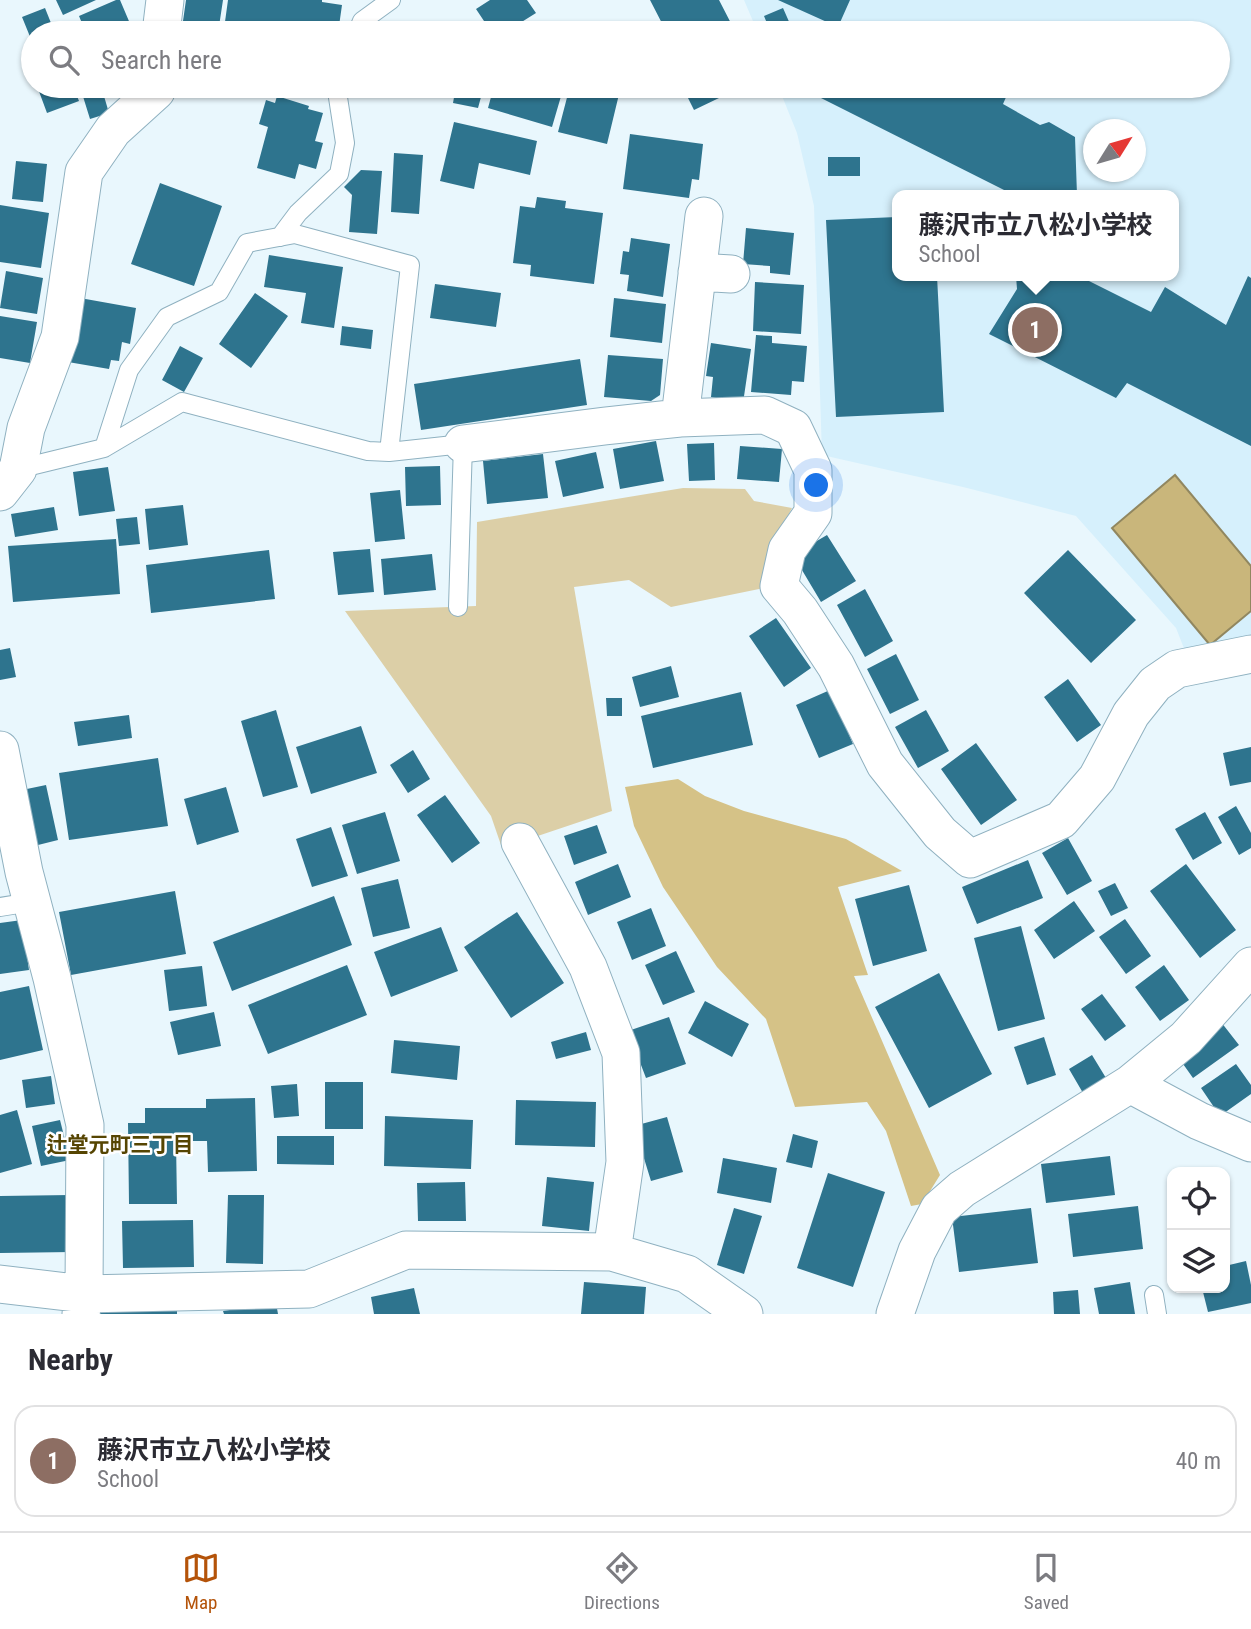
<!DOCTYPE html>
<html lang="en">
<head>
<meta charset="utf-8">
<style>
  :root { --surface:#fff; --page:#f2f2f3; --text:#2b2b33; --muted:#7c7c81; --line:#e1e1e2; --accent:#b45309 }
  body { margin:0; font-family:"Roboto Condensed","Noto Sans JP",sans-serif; background:var(--page); color:var(--text) }
  .controls { position:absolute; right:21px; bottom:21px; display:grid; overflow:hidden; border-radius:14px; box-shadow:0 2px 5px #0004 }
  .controls button { width:63px; height:63px; display:grid; place-items:center; padding:0; border:0; border-bottom:2px solid var(--line); background:var(--surface); color:var(--text); font:35px sans-serif }
  .compass { position:absolute; left:1083px; top:119px; width:63px; height:63px; border-radius:50%; background:var(--surface); box-shadow:0 2px 5px #0004; rotate:53deg }
  .you { position:absolute; left:817px; top:486px; width:24px; height:24px; margin:-18px; border:5px solid #fff; border-radius:50%; background:#1a73e8; box-shadow:0 0 0 10px #1a73e833 }
  .badge { display:grid; place-items:center; width:46px; height:46px; border-radius:50%; background:var(--accent); color:#fff; font-size:23px; font-weight:700 }
  .pin { position:absolute; translate:-50% -50%; border:4px solid #fff; box-shadow:0 2px 7px #0006 }
  .popup { position:absolute; left:892px; top:190px; width:287px; height:91px; box-sizing:border-box; display:grid; place-content:center; border-radius:14px; background:var(--surface); filter:drop-shadow(0 2px 5px #0005); font-size:23px; white-space:nowrap; color:var(--muted) }
  .popup b { font-size:26px; color:var(--text) }
  .popup::after { content:''; position:absolute; left:50%; top:100%; margin-left:-14px; border:14px solid transparent; border-top-color:var(--surface) }
  .list { margin:0; padding:0; list-style:none }
  h2 { display:flex; justify-content:space-between; align-items:center; height:91px; margin:0; padding:0 28px; font-size:30px }
  h2 small { font-size:23px; font-weight:400; color:var(--muted) }
  .list li { display:grid; grid-template-columns:46px 1fr auto; gap:21px; align-items:center; box-sizing:border-box; height:112px; margin:0 14px 14px; padding:0 14px; border:2px solid var(--line); border-radius:21px }
  .list b { display:block; font-size:26px; white-space:nowrap }
  .list p { margin:0; font-size:23px; white-space:nowrap; color:var(--muted) }
  .list em { font-size:23px; font-style:normal; color:var(--muted) }
  .icon { flex:none; width:38px; height:38px; fill:none; stroke:currentColor; stroke-width:2; stroke-linecap:round; stroke-linejoin:round }
  .map { position:relative; flex:none; width:1251px; height:1314px; overflow:hidden }
  .search { position:absolute; background:var(--surface); box-shadow:0 2px 5px #0004; left:21px; right:21px; top:21px; height:77px; display:flex; align-items:center; gap:18px; box-sizing:border-box; padding:0 24px; border-radius:38px; color:var(--muted); font-size:26px }
  .sheet { height:217px; background:var(--surface) }
  nav { display:flex; justify-content:space-around; align-items:center; box-sizing:border-box; height:98px; border-top:2px solid var(--line); background:var(--surface); font-size:19px; color:var(--muted) }
  nav a { display:grid; justify-items:center; gap:4px }
  nav .on { color:var(--accent) }
  .map>svg:first-child { display:block }
  .built { fill:#d6f0fc; fill-rule:evenodd }
  .green { fill:#dccfa7 }
  .forest { fill:#d5c287 }
  .water { fill:#c9b67b; stroke:#918760; stroke-width:2 }
  .building { fill:#2e748e }
  .lines { fill:none; stroke-linecap:round; stroke-linejoin:round }
  .lane-casing { stroke:#8fb1c0; stroke-width:20 }
  .street-casing { stroke:#8fb1c0; stroke-width:39 }
  .lane { stroke:#fff; stroke-width:18 }
  .street { stroke:#fff; stroke-width:37 }
  .labels { text-anchor:middle; dominant-baseline:central; stroke-width:5; stroke-linejoin:round; paint-order:stroke }
  .neighbourhood-label { font-size:21px; font-weight:bold; fill:#564502; stroke:#fff }
</style>
</head>
<body>
<div class="map">
<svg width="1251" height="1314" viewBox="0 0 1251 1314">
  <rect width="100%" height="100%" fill="#e9f7fd"/>
  <path class="built" d="M 744,0 L 1251,0 L 1251,635 L 1225,652 L 1187,656 L 1176,628 L 1076,516 L 963,487 L 822,455 L 814,206 L 797,133 L 778,86 L 1218,86 L 1218,33 L 758,33 ZM 1094,130 L 1136,130 L 1136,172 L 1094,172 ZM 897,195 L 1173,195 L 1173,276 L 897,276 Z"/>
  <path class="green" d="M 683,488 L 745,489 L 754,501 L 792,508 L 776,539 L 764,588 L 671,607 L 629,580 L 574,587 L 612,811 L 502,848 L 491,816 L 345,611 L 476,606 L 477,522 Z"/>
  <path class="forest" d="M 678,779 L 705,796 L 744,811 L 846,839 L 902,871 L 838,887 L 868,975 L 854,976 L 940,1175 L 922,1204 L 911,1206 L 886,1131 L 867,1102 L 795,1107 L 766,1019 L 717,967 L 663,887 L 634,826 L 625,787 Z"/>
  <path class="water" d="M 1175,475 L 1251,566 L 1251,611 L 1210,645 L 1112,528 Z"/>
  <path class="building" d="M 56,0 L 96,0 L 63,15 Z
    M 116,0 L 120,0 L 134,33 L 86,33 L 79,16 Z
    M 186,0 L 223,0 L 218,33 L 186,33 L 188,22 L 183,21 Z
    M 228,0 L 322,0 L 322,2 L 342,5 L 338,33 L 258,33 L 224,29 Z
    M 490,0 L 527,0 L 536,13 L 504,33 L 492,33 L 476,9 Z
    M 650,0 L 719,0 L 736,33 L 667,33 Z
    M 778,0 L 850,0 L 838,27 Z
    M 45,8 L 55,33 L 33,33 L 33,44 L 22,17 Z
    M 783,8 L 794,33 L 771,33 L 764,16 Z
    M 37,86 L 73,86 L 79,101 L 47,113 Z
    M 98,86 L 101,86 L 109,113 L 90,119 L 81,90 Z
    M 456,86 L 484,86 L 478,108 L 453,103 Z
    M 494,86 L 564,86 L 552,127 L 488,108 Z
    M 570,86 L 621,86 L 607,144 L 558,132 Z
    M 682,86 L 744,86 L 694,110 Z
    M 823,86 L 1011,86 L 1003,104 L 1040,125 L 1049,122 L 1075,137 L 1077,195 L 1012,195 L 1012,194 L 817,96 Z
    M 277,96 L 309,106 L 308,109 L 323,113 L 315,141 L 323,143 L 316,169 L 299,164 L 295,179 L 257,168 L 268,127 L 259,124 L 266,100 L 275,103 Z
    M 454,122 L 537,141 L 530,175 L 479,163 L 474,189 L 440,181 Z
    M 630,134 L 703,144 L 699,180 L 692,179 L 689,198 L 623,189 Z
    M 394,153 L 423,155 L 419,214 L 391,212 Z
    M 828,157 L 860,157 L 860,176 L 828,176 Z
    M 16,161 L 47,164 L 43,202 L 12,199 Z
    M 361,170 L 382,171 L 377,234 L 349,232 L 352,195 L 344,187 Z
    M 160,183 L 222,206 L 194,286 L 131,264 Z
    M 537,197 L 566,201 L 565,208 L 603,213 L 594,284 L 530,276 L 531,265 L 513,263 L 520,206 L 535,208 Z
    M 0,205 L 49,213 L 41,268 L 0,262 Z
    M 897,217 L 897,276 L 937,276 L 944,412 L 836,417 L 826,220 Z
    M 746,228 L 794,233 L 790,275 L 770,273 L 770,266 L 743,264 Z
    M 631,238 L 670,244 L 663,297 L 627,291 L 629,275 L 620,274 L 623,251 L 629,252 Z
    M 269,255 L 343,267 L 334,328 L 301,323 L 306,293 L 264,287 Z
    M 6,271 L 43,278 L 37,314 L 0,308 Z
    M 1016,276 L 1079,276 L 1151,312 L 1165,287 L 1226,325 L 1248,276 L 1251,278 L 1251,446 L 1127,383 L 1116,398 L 989,334 L 1017,289 Z
    M 755,282 L 804,285 L 801,334 L 753,331 Z
    M 435,284 L 501,293 L 496,327 L 430,318 Z
    M 255,293 L 288,316 L 251,368 L 219,344 Z
    M 80,298 L 136,308 L 130,344 L 122,342 L 119,361 L 111,360 L 109,369 L 68,362 Z
    M 614,298 L 666,304 L 662,343 L 610,337 Z
    M 0,316 L 37,322 L 30,363 L 0,358 Z
    M 342,326 L 373,330 L 371,349 L 340,345 Z
    M 756,335 L 772,336 L 772,343 L 807,346 L 804,382 L 792,381 L 791,395 L 751,392 Z
    M 711,343 L 751,349 L 743,403 L 711,397 L 713,377 L 706,376 Z
    M 180,346 L 203,358 L 184,392 L 162,380 Z
    M 608,355 L 663,359 L 660,395 L 651,401 L 604,397 Z
    M 580,359 L 587,405 L 421,430 L 414,384 Z
    M 656,441 L 664,481 L 620,489 L 613,449 Z
    M 714,443 L 715,480 L 689,481 L 687,444 Z
    M 740,446 L 782,449 L 779,482 L 737,479 Z
    M 596,452 L 604,488 L 563,497 L 555,461 Z
    M 543,454 L 548,498 L 487,504 L 483,461 Z
    M 440,466 L 441,505 L 406,506 L 405,467 Z
    M 108,467 L 115,511 L 79,516 L 73,472 Z
    M 400,490 L 405,539 L 375,542 L 370,493 Z
    M 183,505 L 188,545 L 149,550 L 145,509 Z
    M 54,507 L 58,530 L 15,537 L 11,514 Z
    M 137,517 L 140,544 L 119,546 L 116,519 Z
    M 827,535 L 856,581 L 821,602 L 793,555 Z
    M 116,539 L 120,594 L 13,602 L 8,546 Z
    M 370,549 L 374,592 L 338,595 L 333,552 Z
    M 269,550 L 275,599 L 151,613 L 146,565 Z
    M 1068,550 L 1136,620 L 1091,663 L 1024,593 Z
    M 432,554 L 436,590 L 384,595 L 381,559 Z
    M 865,589 L 893,641 L 865,657 L 837,605 Z
    M 776,618 L 811,668 L 784,687 L 749,636 Z
    M 10,648 L 16,677 L 0,680 L 0,650 Z
    M 896,654 L 919,700 L 890,714 L 867,669 Z
    M 671,666 L 679,697 L 640,707 L 632,677 Z
    M 1068,679 L 1101,725 L 1077,742 L 1044,697 Z
    M 830,690 L 853,744 L 819,758 L 796,705 Z
    M 741,692 L 753,745 L 653,768 L 641,716 Z
    M 606,698 L 622,698 L 622,716 L 607,716 Z
    M 276,710 L 298,787 L 263,797 L 241,721 Z
    M 926,710 L 949,751 L 918,768 L 895,727 Z
    M 129,715 L 132,738 L 78,746 L 74,722 Z
    M 361,726 L 377,773 L 311,794 L 296,747 Z
    M 976,743 L 1017,800 L 981,825 L 941,769 Z
    M 1251,747 L 1251,782 L 1230,786 L 1223,753 Z
    M 413,750 L 430,779 L 408,793 L 390,765 Z
    M 158,758 L 168,826 L 69,840 L 59,773 Z
    M 46,785 L 58,840 L 34,846 L 22,790 Z
    M 226,787 L 239,832 L 197,845 L 184,799 Z
    M 445,795 L 480,843 L 452,863 L 417,815 Z
    M 1236,806 L 1251,833 L 1251,848 L 1239,855 L 1218,817 Z
    M 385,812 L 400,861 L 357,874 L 342,825 Z
    M 1205,812 L 1222,843 L 1193,860 L 1175,829 Z
    M 597,825 L 607,853 L 574,865 L 564,836 Z
    M 331,827 L 348,876 L 312,887 L 296,839 Z
    M 1068,838 L 1092,881 L 1067,895 L 1042,853 Z
    M 1028,860 L 1043,898 L 977,924 L 962,887 Z
    M 618,864 L 631,897 L 588,915 L 575,882 Z
    M 1186,864 L 1236,930 L 1200,958 L 1150,891 Z
    M 398,879 L 410,928 L 373,937 L 361,888 Z
    M 1115,883 L 1128,908 L 1111,916 L 1098,891 Z
    M 909,885 L 927,951 L 873,966 L 855,899 Z
    M 175,891 L 186,954 L 71,975 L 59,912 Z
    M 334,896 L 352,945 L 232,991 L 213,942 Z
    M 1074,901 L 1095,931 L 1054,959 L 1034,930 Z
    M 651,908 L 666,946 L 632,960 L 617,922 Z
    M 517,912 L 564,983 L 511,1018 L 464,947 Z
    M 1125,919 L 1151,956 L 1126,974 L 1099,937 Z
    M 22,920 L 29,970 L 0,974 L 0,923 Z
    M 1021,926 L 1045,1019 L 998,1031 L 974,938 Z
    M 441,927 L 458,971 L 391,997 L 374,952 Z
    M 676,951 L 695,992 L 663,1005 L 645,965 Z
    M 347,965 L 367,1015 L 268,1054 L 248,1005 Z
    M 1164,965 L 1189,1000 L 1160,1021 L 1135,987 Z
    M 202,966 L 207,1006 L 169,1011 L 164,970 Z
    M 939,973 L 992,1074 L 929,1108 L 875,1007 Z
    M 29,986 L 43,1050 L 0,1060 L 0,992 Z
    M 1102,994 L 1126,1026 L 1105,1041 L 1081,1009 Z
    M 705,1001 L 749,1024 L 732,1057 L 688,1033 Z
    M 214,1012 L 221,1046 L 178,1055 L 170,1022 Z
    M 669,1017 L 686,1064 L 646,1078 L 628,1031 Z
    M 1221,1022 L 1239,1045 L 1193,1078 L 1176,1054 Z
    M 586,1032 L 591,1050 L 556,1059 L 551,1042 Z
    M 1044,1037 L 1056,1075 L 1027,1085 L 1014,1047 Z
    M 394,1040 L 460,1046 L 457,1080 L 391,1073 Z
    M 1092,1055 L 1106,1078 L 1083,1093 L 1069,1069 Z
    M 1236,1064 L 1251,1085 L 1251,1094 L 1220,1116 L 1201,1088 Z
    M 51,1076 L 55,1104 L 26,1108 L 22,1080 Z
    M 325,1082 L 363,1082 L 363,1129 L 325,1129 Z
    M 297,1084 L 299,1116 L 274,1118 L 271,1086 Z
    M 255,1098 L 257,1171 L 208,1172 L 207,1141 L 176,1141 L 177,1204 L 129,1204 L 128,1123 L 145,1123 L 145,1108 L 206,1108 L 206,1099 Z
    M 516,1100 L 596,1102 L 595,1147 L 515,1145 Z
    M 17,1110 L 32,1164 L 0,1173 L 0,1115 Z
    M 385,1116 L 473,1120 L 471,1169 L 384,1166 Z
    M 667,1117 L 683,1172 L 651,1181 L 634,1126 Z
    M 60,1120 L 70,1160 L 41,1166 L 32,1126 Z
    M 793,1134 L 818,1141 L 812,1168 L 786,1162 Z
    M 277,1136 L 334,1136 L 334,1165 L 277,1164 Z
    M 1110,1156 L 1115,1195 L 1046,1203 L 1041,1164 Z
    M 723,1158 L 777,1168 L 771,1203 L 717,1193 Z
    M 828,1173 L 885,1192 L 853,1287 L 797,1268 Z
    M 547,1177 L 594,1182 L 589,1231 L 542,1226 Z
    M 465,1182 L 466,1221 L 418,1221 L 417,1183 Z
    M 71,1195 L 72,1252 L 0,1253 L 0,1196 Z
    M 228,1195 L 264,1195 L 263,1264 L 226,1263 Z
    M 1138,1206 L 1143,1249 L 1073,1257 L 1068,1214 Z
    M 734,1208 L 762,1216 L 744,1274 L 717,1265 Z
    M 1031,1208 L 1038,1263 L 959,1272 L 952,1217 Z
    M 193,1220 L 194,1267 L 123,1268 L 122,1221 Z
    M 1246,1261 L 1251,1285 L 1251,1303 L 1208,1312 L 1202,1288 L 1225,1288 L 1225,1266 Z
    M 584,1282 L 646,1287 L 644,1314 L 581,1314 Z
    M 1130,1282 L 1135,1314 L 1099,1314 L 1094,1288 Z
    M 414,1288 L 420,1314 L 374,1314 L 371,1297 Z
    M 1078,1290 L 1080,1314 L 1054,1314 L 1053,1292 Z
    M 99,1301 L 177,1304 L 177,1314 L 98,1314 Z
    M 276,1303 L 278,1314 L 224,1314 L 223,1311 Z"/>
  <g class="lines">
    <g class="lane-casing">
      <path id="lane" d="M 357,33 L 362,21 L 391,0
        M 280,237 L 298,213 L 339,174 L 345,143 L 337,91 L 339,86
        M 104,448 L 129,370 L 167,317 L 219,292 L 247,243 L 295,234 L 410,265 L 389,452
        M 18,469 L 104,448 L 182,402 L 368,451 L 389,452 L 463,444 L 458,607
        M 0,907 L 31,902
        M 1154,1295 L 1157,1314"/>
    </g>
    <g class="street-casing">
      <path id="street" d="M 161,33 L 165,0
        M 697,272 L 731,274
        M 680,418 L 704,216
        M 463,444 L 605,426 L 680,418 L 765,415 L 793,428 L 813,470 L 813,513 L 787,550 L 779,586 L 800,611 L 836,666 L 885,764 L 940,833 L 970,859 L 1061,820 L 1097,778 L 1131,714 L 1155,684 L 1177,669 L 1251,654
        M 0,492 L 18,469 L 26,428 L 60,337 L 84,172 L 113,130 L 156,91 L 156,86
        M 0,750 L 24,872 L 52,978 L 85,1125 L 84,1294 L 81,1314
        M 520,842 L 588,967 L 621,1053 L 625,1162 L 612,1252
        M 1130,1084 L 1199,1121 L 1251,1143
        M 0,1284 L 84,1294 L 309,1289 L 406,1250 L 612,1252 L 687,1274 L 744,1314
        M 895,1314 L 917,1251 L 939,1209 L 962,1189 L 1130,1084 L 1186,1038 L 1251,966"/>
    </g>
    <use href="#lane" class="lane"/>
    <use href="#street" class="street"/>
  </g>
  <g class="labels">
    <g class="neighbourhood-label">
      <text x="120" y="1145">辻堂元町三丁目</text>
    </g>
  </g>
</svg>
<div class="controls">
<button><svg class="icon" aria-label="locate" viewBox="0 0 24 24"><circle cx="12" cy="12" r="6"/><path d="M12 2v4M12 18v4M2 12h4M18 12h4"/></svg></button>
<button><svg class="icon" aria-label="layers" viewBox="0 0 24 24"><path d="M12 4l9 5-9 5-9-5zM3 14l9 5 9-5"/></svg></button>
</div>
<svg class="compass" viewBox="-18 -18 36 36"><path d="M0-13l5 13h-10z" fill="#e53935"/><path d="M0 13l5-13h-10z" fill="#7c7c81"/></svg>
<div class="you"></div>
<div class="pin badge" style="left:1035px;top:330px;background:#8d6e63">1</div>
<div class="popup"><b>藤沢市立八松小学校</b>School</div>
<div class="search"><svg class="icon" aria-label="search" viewBox="0 0 24 24"><circle cx="10" cy="10" r="6"/><path d="M15 15l6 6"/></svg>Search here</div>
</div>
<section class="sheet">
<h2>Nearby<small></small></h2>
<ul class="list">
<li><span class="badge" style="background:#8d6e63">1</span><div><b>藤沢市立八松小学校</b><p>School</p></div><em>40 m</em></li>
</ul>
</section>
<nav>
<a class="on"><svg class="icon" aria-label="map" viewBox="0 0 24 24"><path d="M3 6l6-2 6 2 6-2v14l-6 2-6-2-6 2zM9 4v14M15 6v14"/></svg>Map</a>
<a><svg class="icon" aria-label="directions" viewBox="0 0 24 24"><path d="M12 3l9 9-9 9-9-9zM9 14v-3h6M13 9l2 2-2 2"/></svg>Directions</a>
<a><svg class="icon" aria-label="saved" viewBox="0 0 24 24"><path d="M7 4h10v16l-5-4-5 4z"/></svg>Saved</a>
</nav>
</body>
</html>
